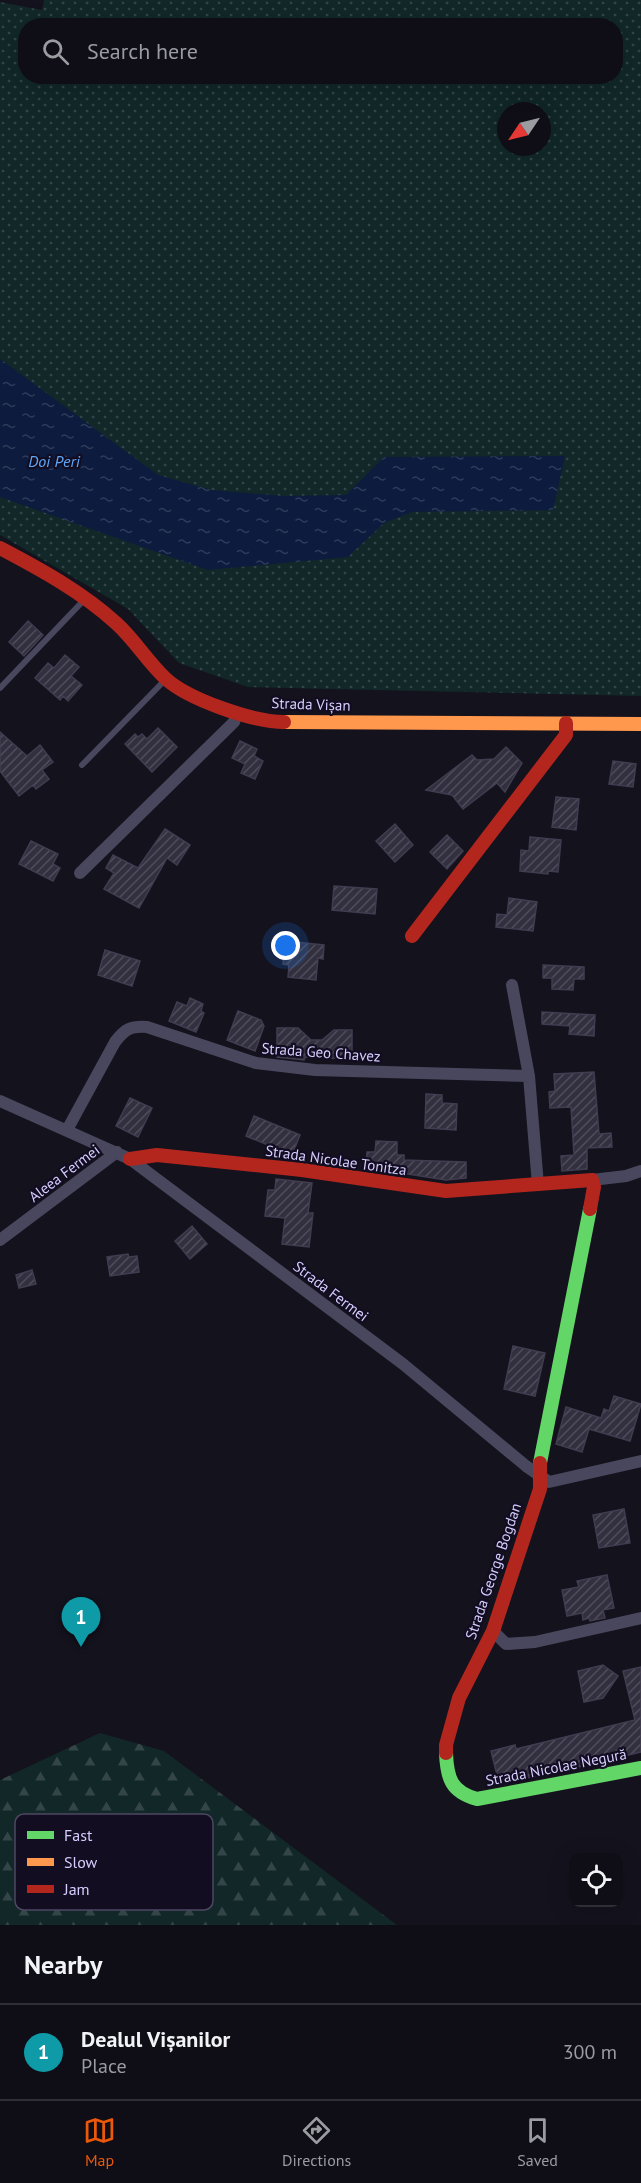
<!DOCTYPE html>
<html lang="en">
<head>
<meta charset="utf-8">
<style>
  :root { --surface:#0f0e16; --page:#1d1c23; --text:#f1f3f6; --muted:#9b9ca1; --line:#2f2e35; --accent:#ea580c }
  body { margin:0; font-family:"PT Sans",sans-serif; background:var(--page); color:var(--text) }
  .controls { position:absolute; right:18px; bottom:18px; display:grid; overflow:hidden; border-radius:12px; box-shadow:0 6px 24px #0002 }
  .controls button { width:54px; height:54px; display:grid; place-items:center; padding:0; border:0; border-bottom:2px solid var(--line); background:var(--surface); color:var(--text); font:30px sans-serif }
  .compass { position:absolute; left:497px; top:102px; width:54px; height:54px; border-radius:50%; background:var(--surface); box-shadow:0 6px 24px #0002; rotate:235deg }
  .you { position:absolute; left:286px; top:946px; width:21px; height:21px; margin:-15px; border:4px solid #fff; border-radius:50%; background:#1a73e8; box-shadow:0 0 0 9px #1a73e833 }
  .badge { display:grid; place-items:center; width:39px; height:39px; border-radius:50%; background:var(--accent); color:#fff; font-size:20px; font-weight:700 }
  .pin { position:absolute; translate:-50% -50px; filter:drop-shadow(0 2px 3px #0008) }
  .pin::after { content:''; position:absolute; top:32px; width:21px; height:18px; background:inherit; clip-path:polygon(0 0,100% 0,50% 100%) }
  .list { margin:0; padding:0; list-style:none }
  h2 { display:flex; justify-content:space-between; align-items:center; height:78px; margin:0; padding:0 24px; font-size:26px }
  h2 small { font-size:20px; font-weight:400; color:var(--muted) }
  .list li { display:grid; grid-template-columns:39px 1fr auto; gap:18px; align-items:center; box-sizing:border-box; height:96px; padding:0 24px; border-top:2px solid var(--line) }
  .list b { display:block; font-size:22px; white-space:nowrap }
  .list p { margin:0; font-size:20px; white-space:nowrap; color:var(--muted) }
  .list em { font-size:20px; font-style:normal; color:var(--muted) }
  .icon { flex:none; width:33px; height:33px; fill:none; stroke:currentColor; stroke-width:2; stroke-linecap:round; stroke-linejoin:round }
  .map { position:relative; flex:none; width:641px; height:1925px; overflow:hidden }
  .search { position:absolute; background:var(--surface); box-shadow:0 6px 24px #0002; left:18px; right:18px; top:18px; height:66px; display:flex; align-items:center; gap:15px; box-sizing:border-box; padding:0 21px; border-radius:24px; color:var(--muted); font-size:22px }
  .sheet { height:174px; background:var(--surface) }
  nav { display:flex; justify-content:space-around; align-items:center; box-sizing:border-box; height:84px; border-top:2px solid var(--line); background:var(--surface); font-size:16px; color:var(--muted) }
  nav a { display:grid; justify-items:center; gap:3px }
  nav .on { color:var(--accent) }
  .map>svg:first-child { display:block }
  .grass { fill:url(#grass-dots); fill-rule:evenodd }
  .forest { fill:url(#forest-firs) }
  .water { fill:url(#water-ripples) }
  .building { fill:url(#building-hatch); stroke:#413c50; stroke-width:1.5 }
  .lines { fill:none; stroke-linecap:round; stroke-linejoin:round }
  .lane { stroke:#49475d; stroke-width:6 }
  .street { stroke:#49475d; stroke-width:12 }
  .fast { stroke:#63d668; stroke-width:14 }
  .slow { stroke:#ff974d; stroke-width:14 }
  .jam { stroke:#b3261e; stroke-width:14 }
  .labels { text-anchor:middle; dominant-baseline:central; stroke-width:4.5; stroke-linejoin:round; paint-order:stroke }
  .street-label { font-size:15px; fill:#d6cefe; stroke:#120d21 }
  .water-label { font-size:16px; font-style:italic; fill:#5da8fc; stroke:#120d21 }
  .key { fill:#120d21; stroke:#4d4763; stroke-width:1.5 }
  .key-label { font-size:16px; fill:#d6cefe }
</style>
</head>
<body>
<div class="map">
<svg width="641" height="1925" viewBox="0 0 641 1925">
  <defs>
    <pattern id="grass-dots" width="8" height="8" patternUnits="userSpaceOnUse" patternTransform="scale(1.5)"><rect width="8" height="8" fill="#112728"/><path d="M2 2h.1M6 6h.1" fill="none" stroke="#334548" stroke-width="1.8" stroke-linecap="round"/></pattern>
    <pattern id="forest-firs" width="22" height="20" patternUnits="userSpaceOnUse" patternTransform="scale(1.5)"><rect width="22" height="20" fill="#112728"/><path d="M5 1l3.5 6h-7zM16 11l3.5 6h-7z" fill="#334548"/></pattern>
    <pattern id="water-ripples" width="26" height="14" patternUnits="userSpaceOnUse" patternTransform="scale(1.5)"><rect width="26" height="14" fill="#0d1b3e"/><path d="M2 4q2-2 4 0t4 0M15 11q2-2 4 0t4 0" fill="none" stroke="#303b5b"/></pattern>
    <pattern id="building-hatch" width="6" height="6" patternUnits="userSpaceOnUse" patternTransform="scale(1.5)"><rect width="6" height="6" fill="#32303f"/><path d="M-1 1l2-2M0 6l6-6M5 7l2-2" fill="none" stroke="#4f4d5c"/></pattern>
  </defs>
  <rect width="100%" height="100%" fill="#14121d"/>
  <path class="grass" d="M 44,0 L 641,0 L 641,696 L 248,687 L 179,663 L 128,609 L 0,535 L 0,2 L 42,10 ZM 26,26 L 616,26 L 616,76 L 26,76 ZM 506,111 L 542,111 L 542,147 L 506,147 Z"/>
  <path class="forest" d="M 100,1733 L 164,1751 L 397,1925 L 0,1925 L 0,1780 Z"/>
  <path class="water" d="M 0,359 L 158,475 L 211,490 L 284,496 L 346,495 L 384,457 L 565,456 L 553,510 L 412,512 L 384,523 L 348,557 L 208,570 L 0,497 Z"/>
  <path class="building" d="M 28,621 L 43,635 L 24,656 L 9,642 Z
    M 65,655 L 79,667 L 71,676 L 82,685 L 68,701 L 63,696 L 60,700 L 35,678 L 48,663 L 54,668 Z
    M 158,728 L 177,747 L 152,772 L 125,744 L 135,734 L 138,737 L 142,734 L 147,739 Z
    M 0,732 L 27,756 L 40,745 L 53,762 L 42,770 L 49,779 L 36,789 L 33,785 L 19,796 L 0,771 Z
    M 240,741 L 257,749 L 254,756 L 263,761 L 255,779 L 241,773 L 245,764 L 232,758 Z
    M 506,747 L 522,763 L 505,792 L 497,783 L 463,809 L 452,795 L 426,790 L 472,755 L 477,760 L 494,759 Z
    M 613,761 L 636,764 L 633,787 L 609,784 Z
    M 556,797 L 579,799 L 576,830 L 552,827 Z
    M 395,824 L 413,845 L 395,862 L 376,841 Z
    M 165,829 L 190,845 L 177,865 L 167,858 L 139,908 L 104,889 L 114,873 L 106,868 L 113,855 L 138,868 Z
    M 447,835 L 463,851 L 447,869 L 430,852 Z
    M 530,837 L 561,840 L 558,872 L 548,871 L 548,874 L 520,871 L 521,850 L 529,851 Z
    M 31,841 L 58,854 L 53,864 L 60,868 L 53,881 L 19,864 Z
    M 334,886 L 377,889 L 375,914 L 332,910 Z
    M 509,898 L 537,902 L 533,931 L 496,927 L 497,914 L 507,915 Z
    M 285,941 L 324,945 L 323,959 L 318,958 L 316,980 L 288,977 L 289,965 L 283,964 Z
    M 105,950 L 140,961 L 132,986 L 98,975 Z
    M 543,965 L 584,967 L 584,979 L 574,979 L 573,990 L 552,989 L 552,978 L 543,978 Z
    M 190,998 L 203,1004 L 201,1011 L 204,1013 L 196,1032 L 169,1021 L 177,1002 L 187,1006 Z
    M 238,1011 L 261,1020 L 264,1026 L 255,1051 L 227,1040 Z
    M 542,1012 L 595,1015 L 594,1036 L 569,1034 L 570,1026 L 542,1024 Z
    M 277,1028 L 298,1028 L 311,1040 L 322,1040 L 334,1030 L 352,1030 L 352,1059 L 305,1057 L 304,1060 L 277,1057 Z
    M 594,1072 L 599,1134 L 611,1133 L 612,1147 L 587,1148 L 587,1169 L 562,1171 L 561,1156 L 574,1155 L 571,1107 L 550,1108 L 549,1092 L 555,1091 L 554,1074 Z
    M 426,1094 L 442,1095 L 442,1103 L 457,1104 L 456,1130 L 425,1128 Z
    M 130,1098 L 152,1108 L 138,1137 L 116,1126 Z
    M 254,1116 L 300,1135 L 292,1155 L 246,1136 Z
    M 376,1141 L 397,1142 L 397,1155 L 404,1155 L 404,1160 L 466,1162 L 466,1178 L 446,1180 L 383,1170 L 383,1169 L 366,1168 L 367,1152 L 375,1152 Z
    M 276,1179 L 312,1183 L 308,1213 L 313,1213 L 309,1247 L 282,1244 L 285,1218 L 265,1216 L 268,1190 L 275,1190 Z
    M 192,1226 L 207,1244 L 190,1259 L 175,1241 Z
    M 128,1254 L 129,1257 L 137,1256 L 139,1272 L 110,1276 L 107,1257 Z
    M 32,1270 L 36,1284 L 19,1288 L 16,1275 Z
    M 513,1346 L 545,1353 L 535,1396 L 504,1389 Z
    M 614,1396 L 641,1404 L 630,1441 L 589,1429 L 582,1452 L 556,1444 L 566,1407 L 601,1418 L 604,1409 L 609,1411 Z
    M 624,1509 L 630,1543 L 599,1548 L 593,1515 Z
    M 607,1575 L 614,1608 L 603,1610 L 605,1618 L 590,1621 L 589,1618 L 583,1620 L 582,1613 L 567,1616 L 562,1590 L 579,1587 L 577,1581 Z
    M 603,1665 L 618,1676 L 603,1698 L 584,1702 L 578,1671 Z
    M 641,1667 L 641,1752 L 553,1773 L 499,1783 L 491,1751 L 515,1745 L 516,1749 L 635,1720 L 623,1671 Z"/>
  <g class="lines">
    <path class="lane" d="M 0,688 L 84,600
      M 82,765 L 165,680"/>
    <path class="street" d="M 80,873 L 234,722 L 237,713
      M 512,985 L 529,1076 L 538,1185
      M 0,1101 L 130,1159 L 403,1364 L 526,1466 L 549,1482 L 641,1461
      M 67,1130 L 115,1042 C 125,1029 130,1026 147,1027 L 256,1063 L 315,1070 L 529,1076
      M 592,1180 L 626,1176 L 641,1171
      M 0,1240 L 117,1152
      M 493,1631 L 506,1644 L 535,1642 L 641,1618"/>
    <path class="fast" d="M 540,1463 L 590,1209
      M 446,1753 C 447,1778 451,1792 477,1799 L 641,1768"/>
    <path class="slow" d="M 284,722 L 641,724"/>
    <path class="jam" d="M 0,548 C 40,569 82,592 116,623 C 134,639 147,661 165,678 C 187,699 253,722 284,722
      M 412,936 L 566,735 L 566,723
      M 130,1159 L 157,1155 L 302,1170 L 446,1191 L 592,1180 L 594,1187 L 590,1209
      M 446,1753 L 446,1745 L 459,1698 L 493,1631 L 540,1489 L 540,1463"/>
  </g>
  <g class="labels">
    <g class="street-label">
      <text transform="translate(311 704) rotate(2)">Strada Vișan</text>
      <text transform="translate(321 1052) rotate(4)">Strada Geo Chavez</text>
      <text transform="translate(336 1160) rotate(8)">Strada Nicolae Tonitza</text>
      <text transform="translate(64 1173) rotate(-37)">Aleea Fermei</text>
      <text transform="translate(331 1291) rotate(37)">Strada Fermei</text>
      <text transform="translate(493 1571) rotate(-71)">Strada George Bogdan</text>
      <text transform="translate(556 1767) rotate(-11)">Strada Nicolae Negură</text>
    </g>
    <g class="water-label">
      <text x="54" y="461">Doi Peri</text>
    </g>
  </g>
  <rect x="15" y="1814" width="198" height="96" rx="9" class="key"/>
  <rect x="27" y="1831" width="27" height="8" fill="#63d668"/>
  <rect x="27" y="1858" width="27" height="8" fill="#ff974d"/>
  <rect x="27" y="1885" width="27" height="8" fill="#b3261e"/>
  <g class="key-label">
    <text x="64" y="1841">Fast</text>
    <text x="64" y="1868">Slow</text>
    <text x="64" y="1895">Jam</text>
  </g>
</svg>
<div class="controls">
<button><svg class="icon" aria-label="locate" viewBox="0 0 24 24"><circle cx="12" cy="12" r="6"/><path d="M12 2v4M12 18v4M2 12h4M18 12h4"/></svg></button>
</div>
<svg class="compass" viewBox="-18 -18 36 36"><path d="M0-13l5 13h-10z" fill="#e53935"/><path d="M0 13l5-13h-10z" fill="#9b9ca1"/></svg>
<div class="you"></div>
<div class="pin badge" style="left:81px;top:1647px;background:#0f9aa8">1</div>
<div class="search"><svg class="icon" aria-label="search" viewBox="0 0 24 24"><circle cx="10" cy="10" r="6"/><path d="M15 15l6 6"/></svg>Search here</div>
</div>
<section class="sheet">
<h2>Nearby<small></small></h2>
<ul class="list">
<li><span class="badge" style="background:#0f9aa8">1</span><div><b>Dealul Vișanilor</b><p>Place</p></div><em>300 m</em></li>
</ul>
</section>
<nav>
<a class="on"><svg class="icon" aria-label="map" viewBox="0 0 24 24"><path d="M3 6l6-2 6 2 6-2v14l-6 2-6-2-6 2zM9 4v14M15 6v14"/></svg>Map</a>
<a><svg class="icon" aria-label="directions" viewBox="0 0 24 24"><path d="M12 3l9 9-9 9-9-9zM9 14v-3h6M13 9l2 2-2 2"/></svg>Directions</a>
<a><svg class="icon" aria-label="saved" viewBox="0 0 24 24"><path d="M7 4h10v16l-5-4-5 4z"/></svg>Saved</a>
</nav>
</body>
</html>
